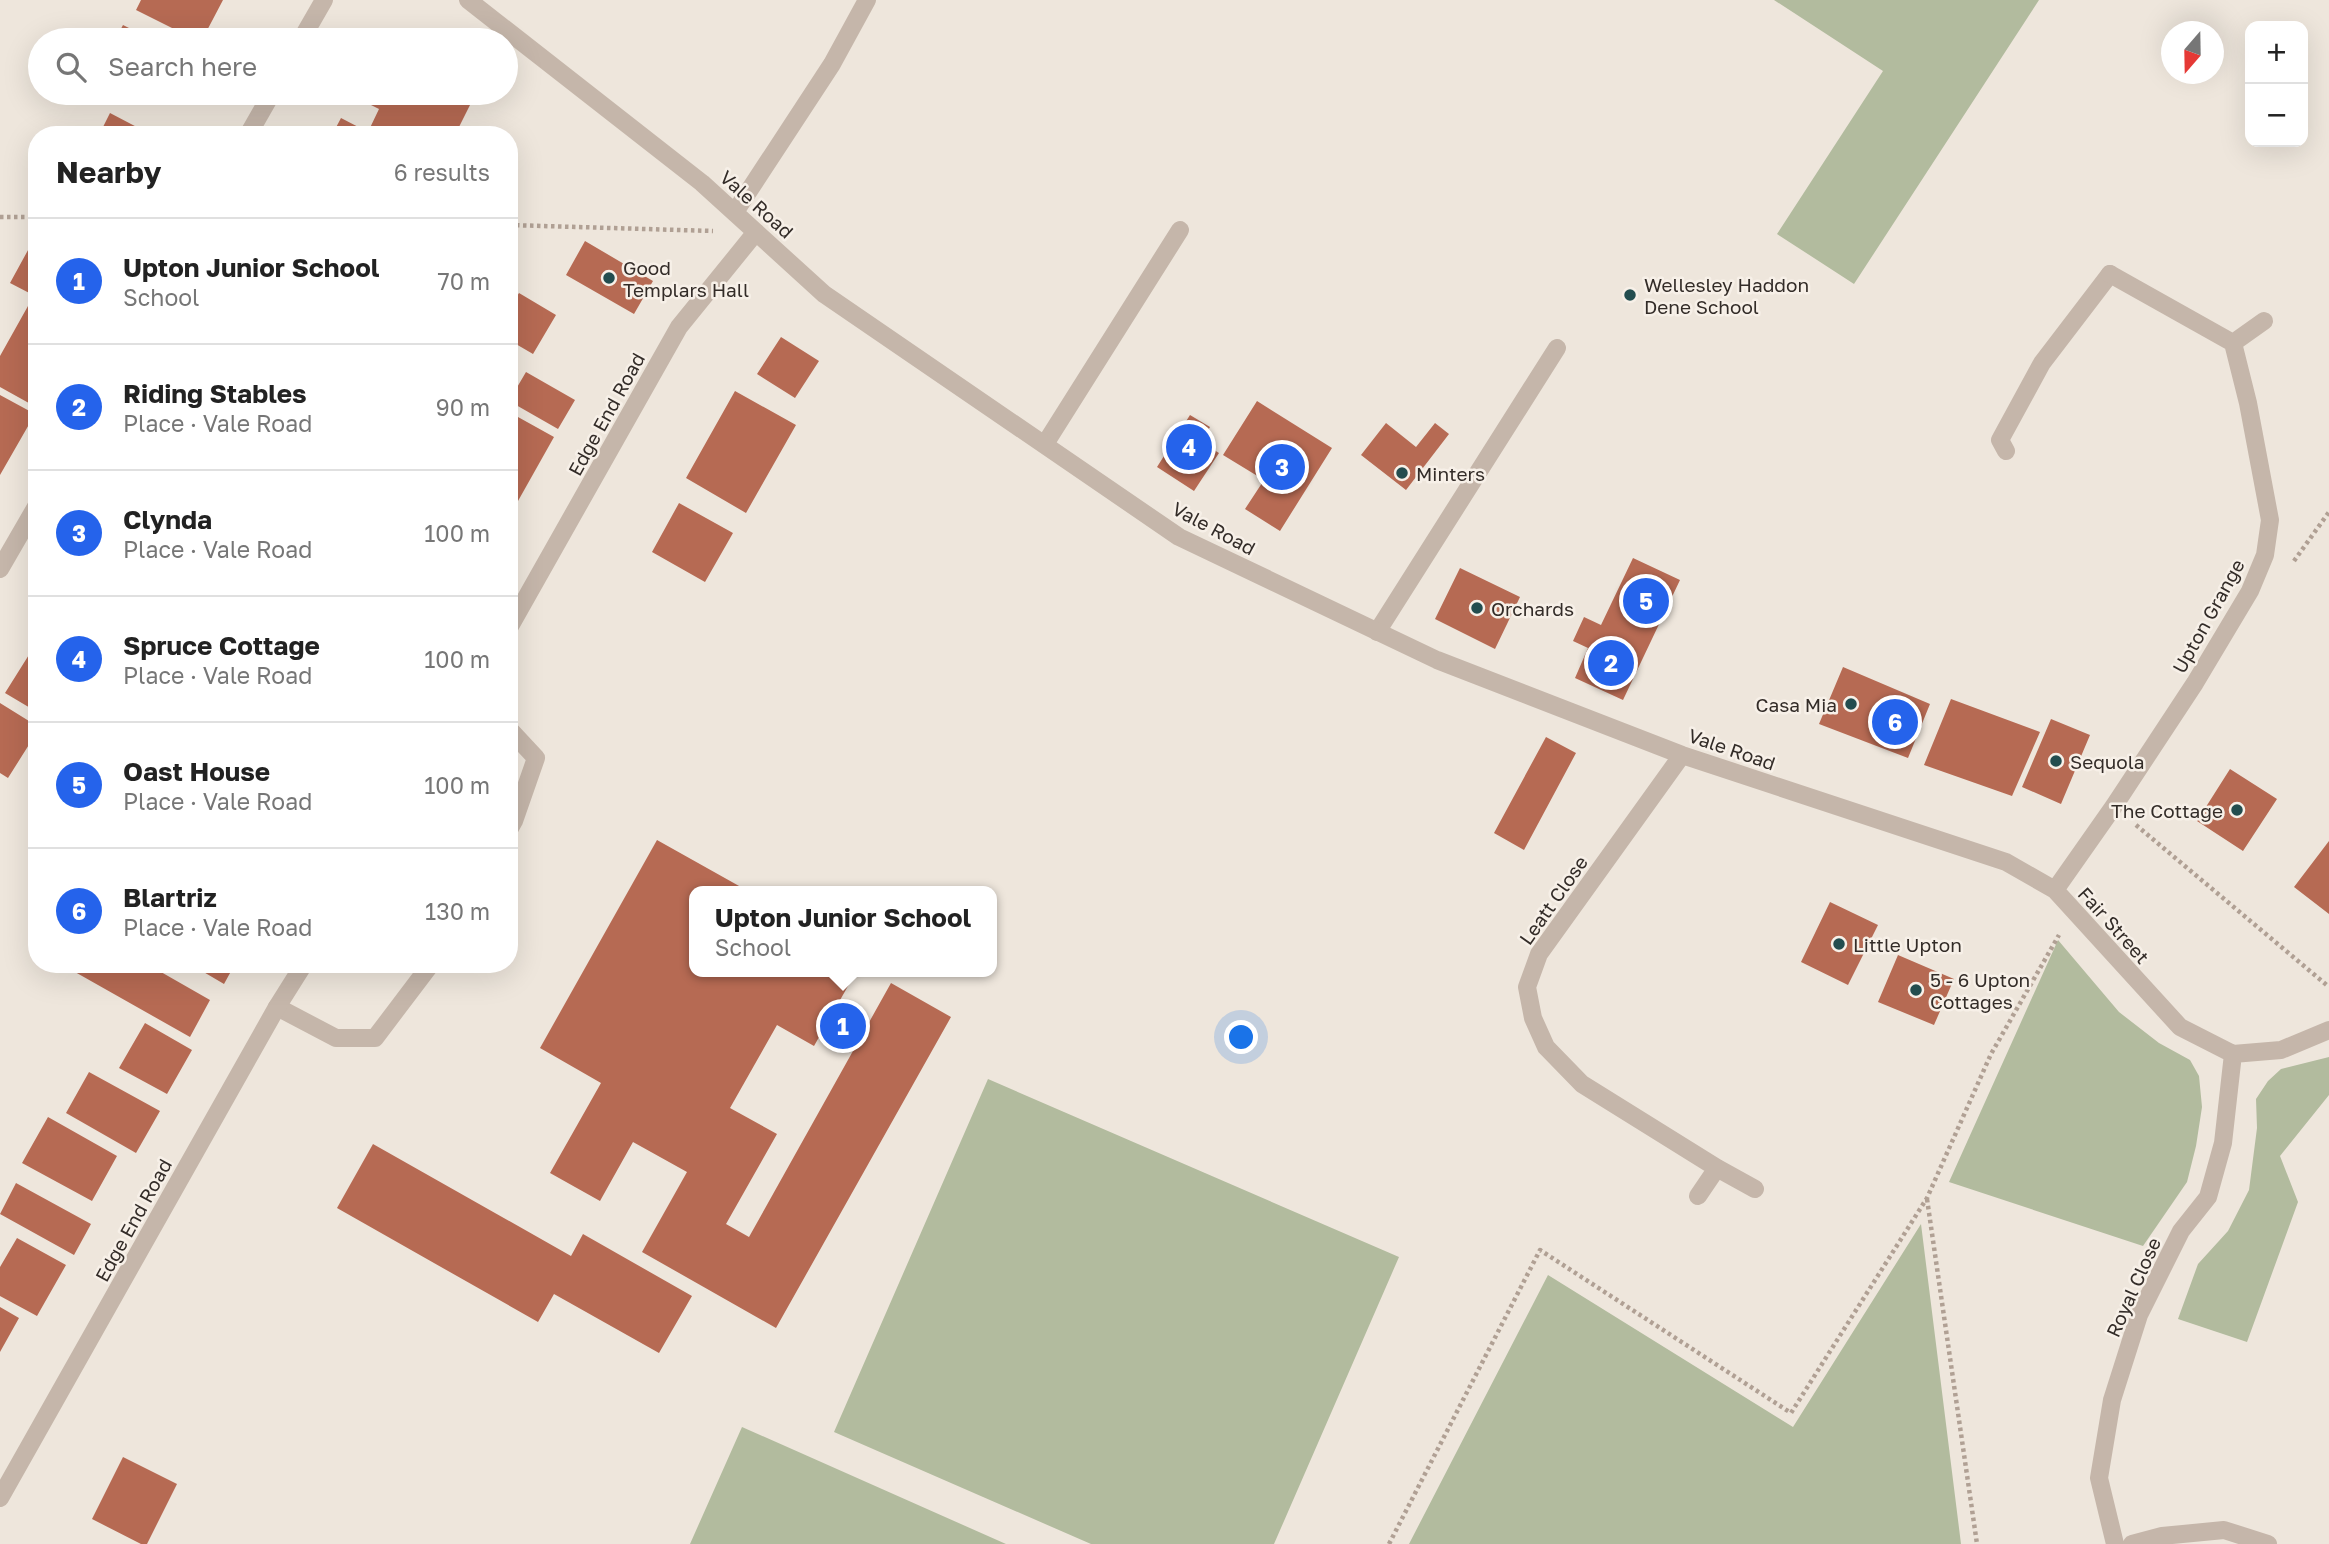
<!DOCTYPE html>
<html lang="en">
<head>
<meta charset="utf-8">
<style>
  :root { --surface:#fff; --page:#f2f2f2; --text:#222; --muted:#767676; --line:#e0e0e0; --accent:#2563eb }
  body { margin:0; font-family:"Golos Text",sans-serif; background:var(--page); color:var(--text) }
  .controls { position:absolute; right:21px; top:21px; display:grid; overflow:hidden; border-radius:14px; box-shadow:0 7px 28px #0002 }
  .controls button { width:63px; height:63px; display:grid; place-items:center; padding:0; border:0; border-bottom:2px solid var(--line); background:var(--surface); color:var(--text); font:35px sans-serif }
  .compass { position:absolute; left:2161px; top:21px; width:63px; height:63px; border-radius:50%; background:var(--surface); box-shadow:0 7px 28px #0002; rotate:200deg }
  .you { position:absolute; left:1242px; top:1038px; width:24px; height:24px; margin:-18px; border:5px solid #fff; border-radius:50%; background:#1a73e8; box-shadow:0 0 0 10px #1a73e833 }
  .badge { display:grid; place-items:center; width:46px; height:46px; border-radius:50%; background:var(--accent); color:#fff; font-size:23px; font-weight:700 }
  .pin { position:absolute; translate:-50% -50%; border:4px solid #fff; box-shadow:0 2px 7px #0006 }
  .popup { position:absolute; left:689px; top:886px; width:308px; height:91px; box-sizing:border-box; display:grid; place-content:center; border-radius:14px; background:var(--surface); filter:drop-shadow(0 2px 5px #0005); font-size:23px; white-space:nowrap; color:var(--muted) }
  .popup b { font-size:26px; color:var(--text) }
  .popup::after { content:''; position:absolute; left:50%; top:100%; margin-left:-14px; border:14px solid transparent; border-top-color:var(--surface) }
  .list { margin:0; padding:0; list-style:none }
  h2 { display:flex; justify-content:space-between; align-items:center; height:91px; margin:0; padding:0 28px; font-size:30px }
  h2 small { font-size:23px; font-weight:400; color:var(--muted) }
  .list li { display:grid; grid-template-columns:46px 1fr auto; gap:21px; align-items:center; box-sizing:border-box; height:126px; padding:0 28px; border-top:2px solid var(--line) }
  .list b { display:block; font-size:26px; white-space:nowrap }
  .list p { margin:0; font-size:23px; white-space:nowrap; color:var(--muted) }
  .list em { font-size:23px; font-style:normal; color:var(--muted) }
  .icon { flex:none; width:38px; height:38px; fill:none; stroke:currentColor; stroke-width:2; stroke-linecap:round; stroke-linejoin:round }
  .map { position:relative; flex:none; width:2329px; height:1544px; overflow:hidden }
  .search { position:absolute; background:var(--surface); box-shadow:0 7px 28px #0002; left:28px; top:28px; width:490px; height:77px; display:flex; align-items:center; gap:18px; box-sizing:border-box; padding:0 24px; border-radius:38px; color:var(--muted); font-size:26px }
  .panel { position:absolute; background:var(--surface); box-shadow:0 7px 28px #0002; left:28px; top:126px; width:490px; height:847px; border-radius:28px }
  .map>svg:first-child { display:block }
  .green { fill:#b2bb9e }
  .building { fill:#b66a53 }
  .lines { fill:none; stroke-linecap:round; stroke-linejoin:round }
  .path { stroke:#b0a094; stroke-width:4.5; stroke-dasharray:3.5 3.5; stroke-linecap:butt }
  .lane { stroke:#c5b6aa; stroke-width:18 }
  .street { stroke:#c5b6aa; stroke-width:18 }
  .poi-dot { fill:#234d4f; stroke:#f7f0e8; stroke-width:2.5 }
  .labels { text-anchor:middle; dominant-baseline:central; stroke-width:5; stroke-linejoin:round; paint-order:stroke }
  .street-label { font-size:19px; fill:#332c28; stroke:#f7f0e8 }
  .poi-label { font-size:19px; fill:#332c28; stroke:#f7f0e8; text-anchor:start }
</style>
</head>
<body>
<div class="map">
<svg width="2329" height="1544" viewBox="0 0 2329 1544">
  <rect width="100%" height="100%" fill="#eee6dc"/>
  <path class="green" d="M 1774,0 L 2039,0 L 1854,284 L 1777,234 L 1883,71 Z
    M 2058,940 L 2119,1012 L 2159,1043 L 2190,1060 L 2199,1076 L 2202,1107 L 2196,1146 L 2187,1182 L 2143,1246 L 1949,1182 Z
    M 2329,1057 L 2329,1095 L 2280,1156 L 2298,1202 L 2247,1342 L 2178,1319 L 2198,1264 L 2228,1231 L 2249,1190 L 2257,1128 L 2256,1099 L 2268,1081 L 2281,1069 Z
    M 988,1079 L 1399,1257 L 1274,1544 L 1091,1544 L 834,1432 Z
    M 1921,1224 L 1961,1544 L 1409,1544 L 1548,1275 L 1793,1427 Z
    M 742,1427 L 1006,1544 L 690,1544 Z"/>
  <path class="building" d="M 141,0 L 223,0 L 202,40 L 196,40 L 136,10 Z
    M 123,25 L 153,40 L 115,40 Z
    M 139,93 L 170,93 L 163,105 Z
    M 362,93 L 476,93 L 455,135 L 332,135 L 341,118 L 368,132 L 379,109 L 359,99 Z
    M 110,113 L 152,135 L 99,135 Z
    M 33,241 L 37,243 L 37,297 L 10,283 Z
    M 585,241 L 653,281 L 634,314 L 566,275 Z
    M 519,293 L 556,315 L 533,354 L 509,340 L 509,308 Z
    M 28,306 L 37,311 L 36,407 L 0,387 L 0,356 Z
    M 781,337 L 819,361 L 795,398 L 757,374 Z
    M 526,372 L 575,400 L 558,429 L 509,401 Z
    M 735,391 L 796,425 L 746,513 L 686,478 Z
    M 0,395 L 35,414 L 0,475 Z
    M 1257,401 L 1332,448 L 1280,531 L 1245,509 L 1264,480 L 1223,455 Z
    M 509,412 L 554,437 L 518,501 L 509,496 Z
    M 1190,415 L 1210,427 L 1201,442 L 1219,453 L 1194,491 L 1157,467 Z
    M 1386,423 L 1416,447 L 1435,423 L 1449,434 L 1406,490 L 1361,455 Z
    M 679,503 L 733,533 L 705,582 L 652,552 Z
    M 1633,558 L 1680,580 L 1623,700 L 1575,678 L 1588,648 L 1573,641 L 1584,617 L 1601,625 Z
    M 1460,568 L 1520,597 L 1495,649 L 1435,619 Z
    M 37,642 L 37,712 L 5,693 Z
    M 1843,667 L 1930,704 L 1908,758 L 1819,724 Z
    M 1951,699 L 2040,732 L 2012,796 L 1924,765 Z
    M 0,703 L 37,726 L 37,732 L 8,778 L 0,773 Z
    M 2051,719 L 2090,735 L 2061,804 L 2022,787 Z
    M 1546,737 L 1576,753 L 1524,850 L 1494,833 Z
    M 2230,769 L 2277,799 L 2243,851 L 2197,821 Z
    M 657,840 L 748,891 L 694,891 L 694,972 L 839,972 L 852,979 L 814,1046 L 777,1025 L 730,1108 L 777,1134 L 726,1224 L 749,1237 L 891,983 L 951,1017 L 776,1328 L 642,1252 L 687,1172 L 633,1142 L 600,1201 L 550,1173 L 601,1083 L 540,1048 Z
    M 2329,841 L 2329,914 L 2294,887 Z
    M 1830,902 L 1878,925 L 1848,985 L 1801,962 Z
    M 1898,955 L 1954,979 L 1934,1025 L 1878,1002 Z
    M 79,964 L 147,964 L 210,1000 L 190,1037 L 75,972 Z
    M 190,964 L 235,964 L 224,984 Z
    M 145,1023 L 192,1050 L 167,1094 L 119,1068 Z
    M 89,1072 L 160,1111 L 136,1153 L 66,1113 Z
    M 48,1117 L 117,1156 L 92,1201 L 22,1163 Z
    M 373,1144 L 571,1256 L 583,1234 L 692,1296 L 659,1353 L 554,1294 L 538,1322 L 337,1208 Z
    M 16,1183 L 91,1224 L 74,1255 L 0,1214 Z
    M 17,1238 L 66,1265 L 37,1316 L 0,1296 L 0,1267 Z
    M 0,1307 L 19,1318 L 0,1352 Z
    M 123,1457 L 177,1484 L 147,1544 L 141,1544 L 92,1519 Z"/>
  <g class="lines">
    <path class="path" d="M 0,217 L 37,217
      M 509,225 L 713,231
      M 2294,561 L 2329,512
      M 2136,825 L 2329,987
      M 1927,1199 L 1977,1544
      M 1389,1544 L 1540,1250 L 1791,1413 L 1927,1198 L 1991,1054 L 2059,935"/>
    <path class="lane" d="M 1045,444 L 1180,230
      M 2006,451 L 2000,440 L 2042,363 L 2110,274
      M 1377,632 L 1557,348
      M 509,729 L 536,758 L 514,821 L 509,830
      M 277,1007 L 336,1038 L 375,1038 L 431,964"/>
    <path class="street" d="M 468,0 L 702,183 L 824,294 L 1179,537 L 1437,660 L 1682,755 L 2006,862 L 2055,890 L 2180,1027 L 2233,1054 L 2281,1050 L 2329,1030
      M 301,40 L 324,0
      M 248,135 L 272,93
      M 735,212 L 832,64 L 867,0
      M 2233,343 L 2264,321
      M 0,569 L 37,505
      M 509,628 L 679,327 L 756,232
      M 1682,755 L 1539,954 L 1527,987 L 1533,1018 L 1546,1047 L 1582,1084 L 1717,1168 L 1755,1189
      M 2055,890 L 2114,806 L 2195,683 L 2250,591 L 2265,555 L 2270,520 L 2248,403 L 2233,343 L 2110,274
      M 1698,1196 L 1717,1168
      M 0,1498 L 277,1007 L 304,964
      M 2115,1544 L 2099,1478 L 2112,1400 L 2139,1315 L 2181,1231 L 2208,1197 L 2223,1143 L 2233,1054
      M 2132,1544 L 2162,1536 L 2224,1530 L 2268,1544"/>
  </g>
  <g class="poi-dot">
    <circle cx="609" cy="278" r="7"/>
    <circle cx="1630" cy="295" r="7"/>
    <circle cx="1402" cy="473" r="7"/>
    <circle cx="1477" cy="608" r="7"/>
    <circle cx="1851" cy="704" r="7"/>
    <circle cx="2056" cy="761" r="7"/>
    <circle cx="2237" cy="810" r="7"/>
    <circle cx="1839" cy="944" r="7"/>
    <circle cx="1916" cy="990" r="7"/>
  </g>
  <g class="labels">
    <g class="street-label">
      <text transform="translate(757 204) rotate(42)">Vale Road</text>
      <text transform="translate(606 414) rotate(-61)">Edge End Road</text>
      <text transform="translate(1214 528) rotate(28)">Vale Road</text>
      <text transform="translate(2208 616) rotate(-61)">Upton Grange</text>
      <text transform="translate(1732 749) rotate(19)">Vale Road</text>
      <text transform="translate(1553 900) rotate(-55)">Leatt Close</text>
      <text transform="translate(2114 925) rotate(48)">Fair Street</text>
      <text transform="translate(133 1220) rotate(-61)">Edge End Road</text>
      <text transform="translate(2133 1287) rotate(-66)">Royal Close</text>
    </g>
    <g class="poi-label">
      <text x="623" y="267">Good<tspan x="623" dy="22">Templars Hall</tspan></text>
      <text x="1644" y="284">Wellesley Haddon<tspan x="1644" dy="22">Dene School</tspan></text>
      <text x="1416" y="473">Minters</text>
      <text x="1491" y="608">Orchards</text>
      <text x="1837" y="704" text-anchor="end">Casa Mia</text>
      <text x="2070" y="761">Sequola</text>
      <text x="2223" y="810" text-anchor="end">The Cottage</text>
      <text x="1853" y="944">Little Upton</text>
      <text x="1930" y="979">5 - 6 Upton<tspan x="1930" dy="22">Cottages</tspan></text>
    </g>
  </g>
</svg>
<div class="controls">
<button>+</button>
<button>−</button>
</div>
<svg class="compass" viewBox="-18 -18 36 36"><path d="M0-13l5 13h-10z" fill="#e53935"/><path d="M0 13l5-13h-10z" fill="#767676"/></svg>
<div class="you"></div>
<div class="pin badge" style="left:843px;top:1026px">1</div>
<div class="popup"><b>Upton Junior School</b>School</div>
<div class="pin badge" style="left:1611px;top:663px">2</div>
<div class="pin badge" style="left:1282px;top:467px">3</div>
<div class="pin badge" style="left:1189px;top:447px">4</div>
<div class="pin badge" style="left:1646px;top:601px">5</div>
<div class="pin badge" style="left:1895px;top:722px">6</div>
<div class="search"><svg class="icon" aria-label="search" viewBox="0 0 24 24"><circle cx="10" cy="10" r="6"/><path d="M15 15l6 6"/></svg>Search here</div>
<section class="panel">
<h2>Nearby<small>6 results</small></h2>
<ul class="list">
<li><span class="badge">1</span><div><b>Upton Junior School</b><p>School</p></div><em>70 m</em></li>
<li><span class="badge">2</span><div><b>Riding Stables</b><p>Place · Vale Road</p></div><em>90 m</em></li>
<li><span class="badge">3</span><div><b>Clynda</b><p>Place · Vale Road</p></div><em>100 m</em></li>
<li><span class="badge">4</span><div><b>Spruce Cottage</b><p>Place · Vale Road</p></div><em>100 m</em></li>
<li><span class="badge">5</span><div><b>Oast House</b><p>Place · Vale Road</p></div><em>100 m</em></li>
<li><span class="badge">6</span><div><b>Blartriz</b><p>Place · Vale Road</p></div><em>130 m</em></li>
</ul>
</section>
</div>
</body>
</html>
